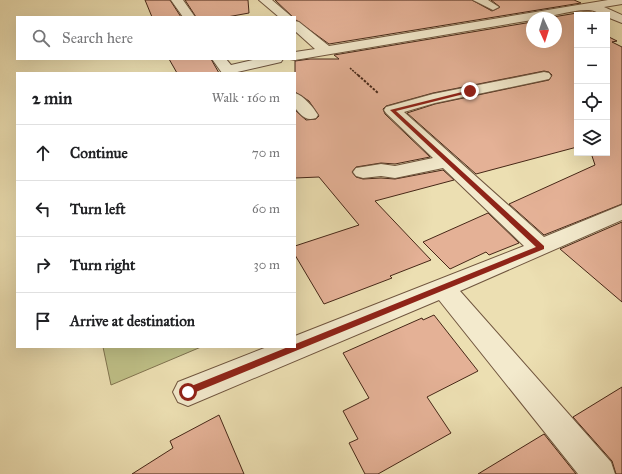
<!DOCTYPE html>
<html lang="en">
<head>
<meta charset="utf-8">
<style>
  :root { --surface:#fff; --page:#f6f6f6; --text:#202124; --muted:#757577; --line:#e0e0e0 }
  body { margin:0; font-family:"IM FELL Great Primer",serif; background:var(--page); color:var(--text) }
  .controls { position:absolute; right:12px; top:12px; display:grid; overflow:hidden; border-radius:0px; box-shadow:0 4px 16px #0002 }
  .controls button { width:36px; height:36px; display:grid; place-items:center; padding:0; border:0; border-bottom:1px solid var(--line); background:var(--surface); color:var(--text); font:20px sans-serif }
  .compass { position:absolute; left:526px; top:12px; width:36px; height:36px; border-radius:50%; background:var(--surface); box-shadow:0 4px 16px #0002; rotate:176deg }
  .stop { position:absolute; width:12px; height:12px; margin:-9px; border:3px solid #8f2418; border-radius:50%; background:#fff }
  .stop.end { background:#8f2418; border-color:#fff; box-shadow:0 1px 4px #0008 }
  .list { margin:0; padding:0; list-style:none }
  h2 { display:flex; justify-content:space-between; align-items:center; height:52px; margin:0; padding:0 16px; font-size:17px }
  h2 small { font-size:13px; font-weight:400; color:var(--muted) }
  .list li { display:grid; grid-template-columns:26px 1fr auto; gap:12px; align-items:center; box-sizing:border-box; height:56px; padding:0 16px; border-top:1px solid var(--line) }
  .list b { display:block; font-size:15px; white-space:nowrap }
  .list em { font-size:13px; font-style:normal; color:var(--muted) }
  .icon { flex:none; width:22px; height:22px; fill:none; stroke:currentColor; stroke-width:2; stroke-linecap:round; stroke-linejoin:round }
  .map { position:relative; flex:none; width:622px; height:474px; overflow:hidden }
  .search { position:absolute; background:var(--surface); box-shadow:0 4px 16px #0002; left:16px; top:16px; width:280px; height:44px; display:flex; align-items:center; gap:10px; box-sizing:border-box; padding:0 14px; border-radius:0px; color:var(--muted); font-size:15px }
  .panel { position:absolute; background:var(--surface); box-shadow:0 4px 16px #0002; left:16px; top:72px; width:280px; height:276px; border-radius:0px }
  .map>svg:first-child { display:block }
  .green { fill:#bfc087; stroke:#82744f }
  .building { fill:#e4b196; stroke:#462717 }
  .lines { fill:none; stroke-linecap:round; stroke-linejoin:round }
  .minor-casing { stroke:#70553e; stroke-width:2 }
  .path-far1 { stroke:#462717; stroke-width:1.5; stroke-dasharray:2 1; stroke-linecap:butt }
  .path { stroke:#462717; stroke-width:2; stroke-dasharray:2.5 1.5; stroke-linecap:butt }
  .minor { fill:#f3eacd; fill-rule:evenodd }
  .route { fill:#8f2418 }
</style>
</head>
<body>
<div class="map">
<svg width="622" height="474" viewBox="0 0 622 474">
  <rect width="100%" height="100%" fill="#ecdfb2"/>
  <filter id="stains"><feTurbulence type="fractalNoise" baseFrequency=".005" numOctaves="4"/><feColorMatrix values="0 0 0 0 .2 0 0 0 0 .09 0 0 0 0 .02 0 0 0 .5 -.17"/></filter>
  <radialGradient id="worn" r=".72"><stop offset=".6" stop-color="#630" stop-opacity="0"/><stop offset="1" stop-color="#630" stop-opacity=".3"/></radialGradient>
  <path class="green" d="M 103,347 L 201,347 L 111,385 Z"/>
  <path class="building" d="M 145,0 L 170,0 L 181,17 L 152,17 Z
    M 185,0 L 248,0 L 249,13 L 227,17 L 196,17 Z
    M 275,0 L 472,0 L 492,11 L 500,7 L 491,0 L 574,0 L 581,3 L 329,44 L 296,20 Z
    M 583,12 L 591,12 L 600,15 L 577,15 L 577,147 L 476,174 L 407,113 L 435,104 L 549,80 L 552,75 L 549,72 L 544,71 L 433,93 L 386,106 L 383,109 L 385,114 L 430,157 L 395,164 L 381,163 L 356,167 L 352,172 L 356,177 L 363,179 L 381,178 L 395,179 L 443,170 L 454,180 L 375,201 L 431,260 L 390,276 L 392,278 L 324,304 L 295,255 L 295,246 L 359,225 L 319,177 L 295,178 L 295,110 L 306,120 L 316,119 L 319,116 L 309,101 L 295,92 L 295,61 L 310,59 L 339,59 L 334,55 L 532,22 L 532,42 L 556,42 L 556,18 L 547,18 Z
    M 607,36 L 617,41 L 612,42 L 622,47 L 622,204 L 544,235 L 509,204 L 595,165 L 591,153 L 607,153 Z
    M 169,59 L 211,59 L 219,73 L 177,73 Z
    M 488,213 L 519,243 L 489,255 L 486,252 L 450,269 L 423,242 Z
    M 622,222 L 622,302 L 560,249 Z
    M 434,315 L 478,371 L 427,397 L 451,433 L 378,474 L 365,474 L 349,443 L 358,439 L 343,411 L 369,398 L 343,353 L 422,318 L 423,320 Z
    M 622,387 L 622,474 L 616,474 L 612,461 L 573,417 Z
    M 219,415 L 244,474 L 132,474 L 173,448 L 170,441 Z
    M 544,434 L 576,474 L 478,474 Z"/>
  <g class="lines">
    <g class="minor-casing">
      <path id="minor" d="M 171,0 L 183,0 L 195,17 L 183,17 Z
        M 259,0 L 272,0 L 292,17 L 279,17 Z
        M 473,0 L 488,0 L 499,7 L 493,10 Z
        M 608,0 L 622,0 L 622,4 L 604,7 L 622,15 L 622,23 L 607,17 L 607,15 C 600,15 595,10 589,10 C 573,9 550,18 532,18 L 532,20 L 295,60 L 290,59 L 295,59 L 295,52 L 315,49 L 295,31 L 295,21 L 299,22 L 329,46 Z
        M 212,59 L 226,59 L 231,65 L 257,59 L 283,59 L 281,62 L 233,73 L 222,73 Z
        M 544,72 L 549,73 L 551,76 L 549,79 L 435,103 L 404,112 L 544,237 L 622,205 L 622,220 L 460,291 L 611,462 L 615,474 L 578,474 L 439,300 L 188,406 L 178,402 L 173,392 L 178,382 L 267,347 L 295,347 L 295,336 L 524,246 L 443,168 L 395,178 L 381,176 L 363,178 L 356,176 L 353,172 L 356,168 L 381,164 L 395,166 L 433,158 L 386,113 L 384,110 L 386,107 L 433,94 Z
        M 295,93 C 304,96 313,107 318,115 L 316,118 C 305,121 302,116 295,108 Z"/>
    </g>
    <path class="path-far1" d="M 350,68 L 359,76"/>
    <path class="path" d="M 358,75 L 378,93"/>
    <use href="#minor" class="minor"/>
  </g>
  <path class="route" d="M 470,90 L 472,92 L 396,111 L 544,246 L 544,249 L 191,394 L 184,394 L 184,389 L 536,247 L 390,110 Z"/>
  <rect width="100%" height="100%" filter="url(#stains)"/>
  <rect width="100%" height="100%" fill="url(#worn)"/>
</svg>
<div class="controls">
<button>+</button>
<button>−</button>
<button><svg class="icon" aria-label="locate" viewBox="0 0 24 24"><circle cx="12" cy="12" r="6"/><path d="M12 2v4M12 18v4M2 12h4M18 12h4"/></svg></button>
<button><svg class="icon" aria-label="layers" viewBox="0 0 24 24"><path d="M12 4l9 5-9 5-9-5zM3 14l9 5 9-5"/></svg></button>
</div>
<svg class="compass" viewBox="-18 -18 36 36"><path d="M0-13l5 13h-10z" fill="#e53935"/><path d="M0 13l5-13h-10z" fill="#757577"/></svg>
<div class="stop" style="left:188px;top:392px"></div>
<div class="stop end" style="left:470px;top:91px"></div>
<div class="search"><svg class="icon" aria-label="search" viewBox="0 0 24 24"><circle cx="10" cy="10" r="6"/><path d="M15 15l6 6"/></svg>Search here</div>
<section class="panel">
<h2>2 min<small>Walk · 160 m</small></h2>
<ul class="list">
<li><svg class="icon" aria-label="ahead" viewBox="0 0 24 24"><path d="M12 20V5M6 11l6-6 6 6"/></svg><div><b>Continue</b></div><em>70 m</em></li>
<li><svg class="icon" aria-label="left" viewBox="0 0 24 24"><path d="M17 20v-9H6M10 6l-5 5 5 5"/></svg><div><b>Turn left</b></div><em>60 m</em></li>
<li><svg class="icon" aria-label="right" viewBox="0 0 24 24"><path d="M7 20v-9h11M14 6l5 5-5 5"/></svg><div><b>Turn right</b></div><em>30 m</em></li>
<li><svg class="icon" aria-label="arrive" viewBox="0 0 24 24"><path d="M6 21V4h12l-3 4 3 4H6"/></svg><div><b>Arrive at destination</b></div></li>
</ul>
</section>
</div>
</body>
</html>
